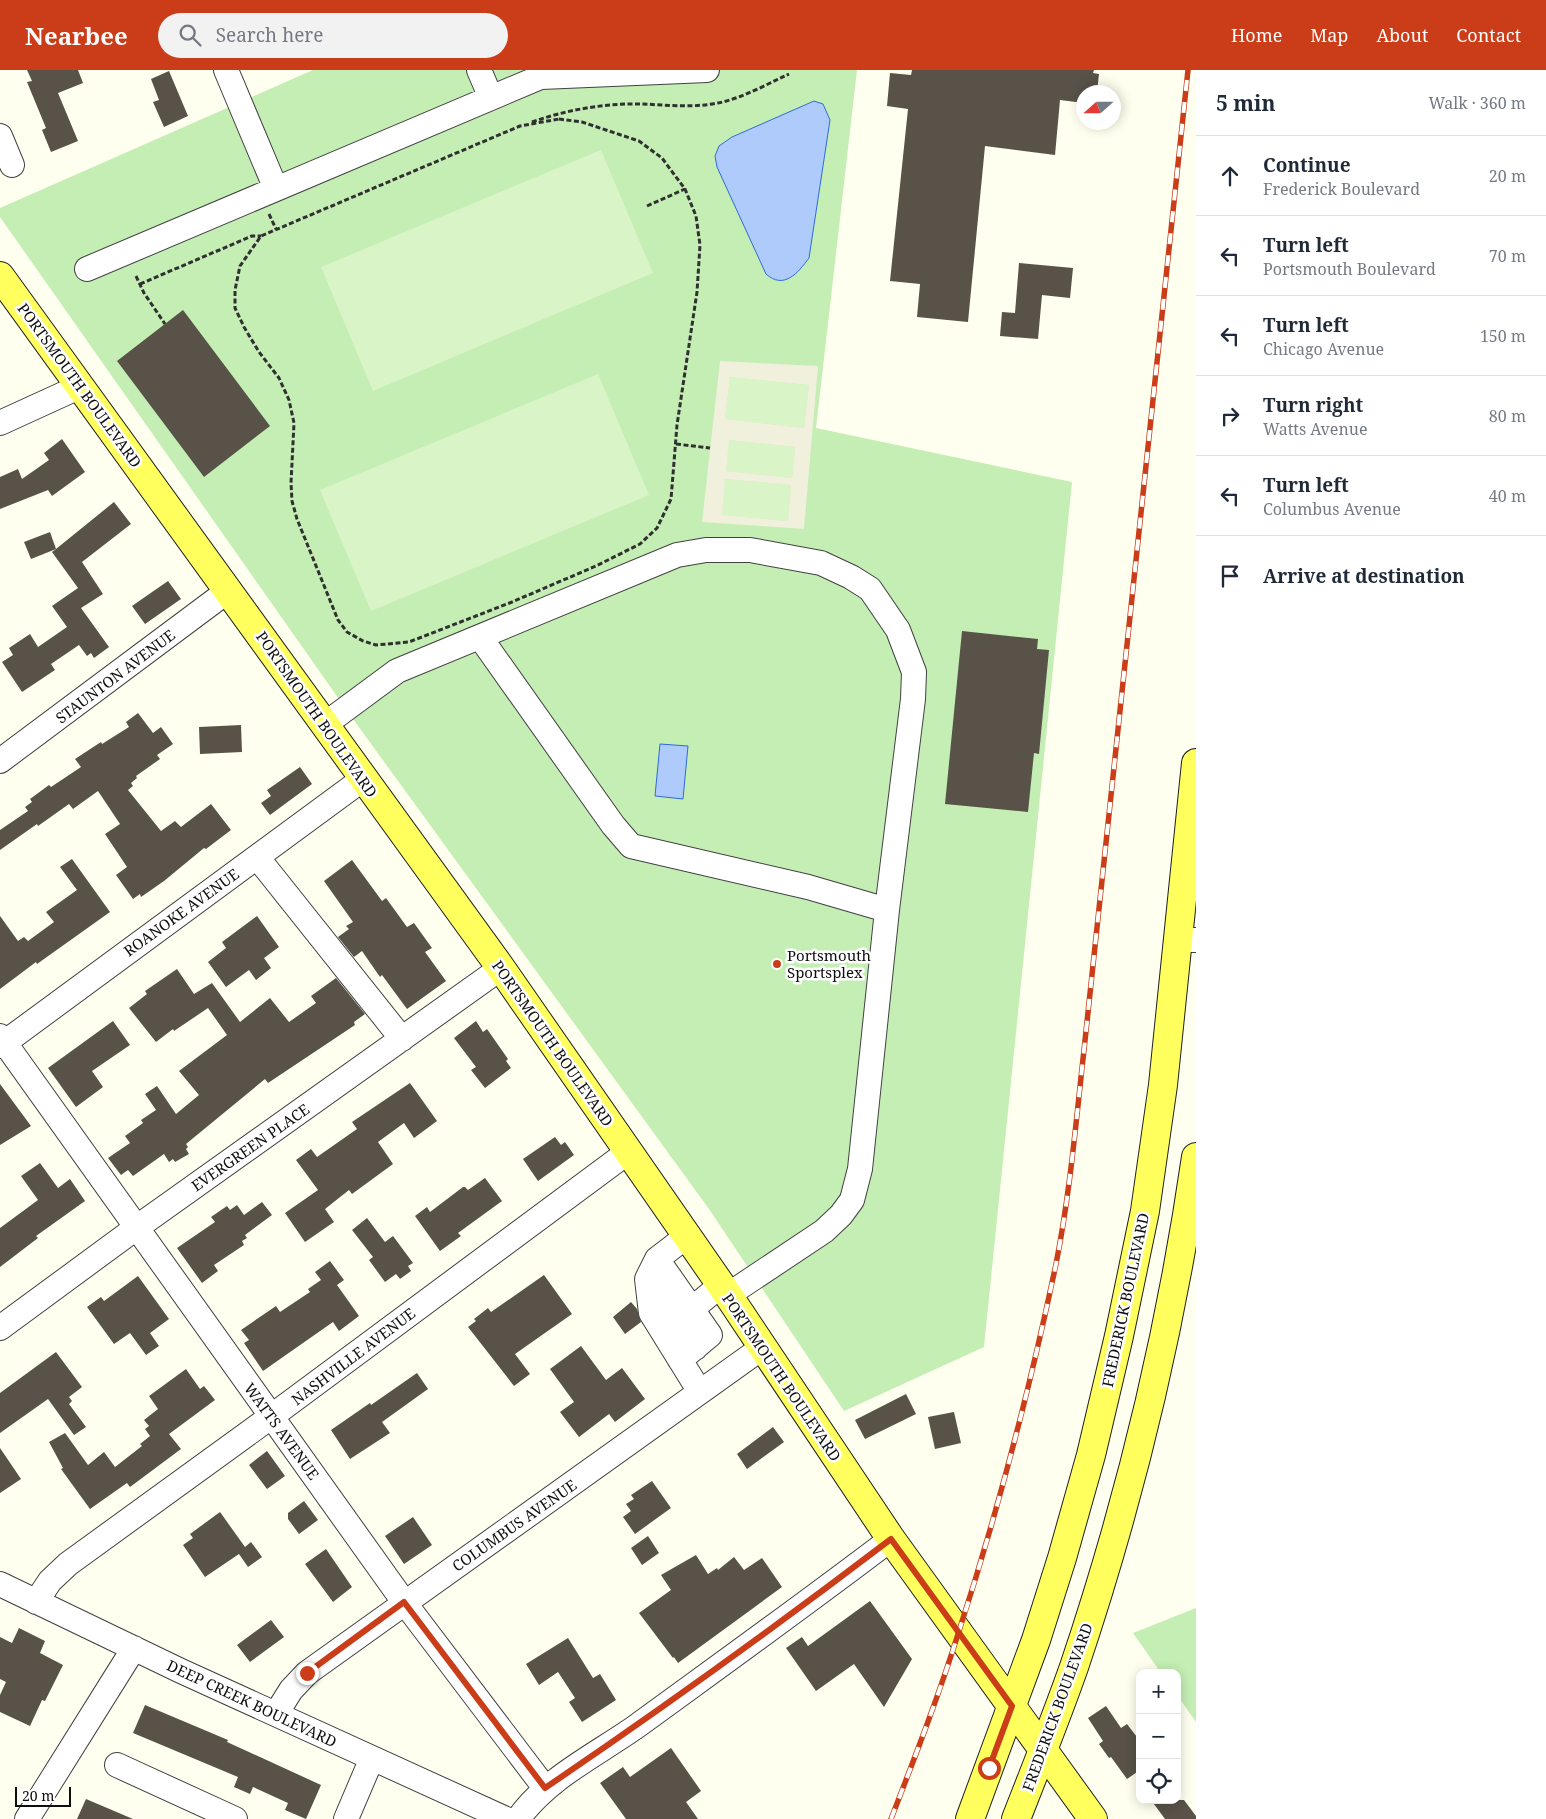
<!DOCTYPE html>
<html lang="en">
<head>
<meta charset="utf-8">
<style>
  :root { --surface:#fff; --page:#f2f2f3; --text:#1f2937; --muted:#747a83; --line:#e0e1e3; --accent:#cb3c18 }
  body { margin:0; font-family:"Noto Serif",serif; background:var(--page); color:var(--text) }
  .controls { position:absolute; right:15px; bottom:15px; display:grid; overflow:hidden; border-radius:10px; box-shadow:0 2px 12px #0003 }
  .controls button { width:45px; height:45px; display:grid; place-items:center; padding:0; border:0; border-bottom:1px solid var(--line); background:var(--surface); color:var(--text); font:25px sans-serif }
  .compass { position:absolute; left:1076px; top:15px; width:45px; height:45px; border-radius:50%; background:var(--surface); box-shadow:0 2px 12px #0003; rotate:249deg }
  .scale { position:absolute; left:15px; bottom:12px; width:56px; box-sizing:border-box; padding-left:5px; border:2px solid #0e0e0e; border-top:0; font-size:14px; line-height:18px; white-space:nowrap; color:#0e0e0e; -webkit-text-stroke:4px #fff; paint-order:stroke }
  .stop { position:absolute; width:15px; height:15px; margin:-11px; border:4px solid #cb3c18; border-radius:50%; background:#fff }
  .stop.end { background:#cb3c18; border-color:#fff; box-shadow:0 1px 5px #0008 }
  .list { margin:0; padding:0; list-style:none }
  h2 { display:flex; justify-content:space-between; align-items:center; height:65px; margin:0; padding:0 20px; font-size:21px }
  h2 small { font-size:16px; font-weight:400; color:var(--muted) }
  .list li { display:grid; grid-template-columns:32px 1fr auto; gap:15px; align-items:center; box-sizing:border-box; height:80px; padding:0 20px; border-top:1px solid var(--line) }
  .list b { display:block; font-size:19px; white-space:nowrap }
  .list p { margin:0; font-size:16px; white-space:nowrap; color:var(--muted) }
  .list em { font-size:16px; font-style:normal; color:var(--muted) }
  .icon { flex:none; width:28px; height:28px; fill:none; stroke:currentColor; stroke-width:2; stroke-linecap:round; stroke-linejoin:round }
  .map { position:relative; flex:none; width:1196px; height:1749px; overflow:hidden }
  header { display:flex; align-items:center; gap:30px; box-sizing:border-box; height:70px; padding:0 25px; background:var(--accent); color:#fff }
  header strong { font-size:24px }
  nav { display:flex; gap:28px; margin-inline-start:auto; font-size:18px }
  .search { width:350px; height:45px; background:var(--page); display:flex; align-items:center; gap:12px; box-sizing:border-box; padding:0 18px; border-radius:28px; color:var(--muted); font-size:19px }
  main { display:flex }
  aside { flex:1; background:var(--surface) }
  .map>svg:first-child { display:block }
  .green { fill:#c4eeb4 }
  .pitch { fill:#d9f4c7 }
  .plaza { fill:#f0f0dc; fill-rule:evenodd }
  .water { fill:#aecbfc; stroke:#2e6bda }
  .building { fill:#585249 }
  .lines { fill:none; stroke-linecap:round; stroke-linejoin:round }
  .minor-casing { stroke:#414141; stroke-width:26 }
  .major-casing { stroke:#1f1f1f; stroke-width:30 }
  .path { stroke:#303030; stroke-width:3; stroke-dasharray:5 2.5; stroke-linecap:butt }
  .minor { stroke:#fff; stroke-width:24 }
  .major { stroke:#ffff5e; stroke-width:28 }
  .rail-casing { stroke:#cb3c18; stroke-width:5.5 }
  .rail { stroke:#fff; stroke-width:4; stroke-dasharray:11; stroke-linecap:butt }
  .route { stroke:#cb3c18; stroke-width:6 }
  .poi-dot { fill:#cb3c18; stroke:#fff; stroke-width:2 }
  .labels { text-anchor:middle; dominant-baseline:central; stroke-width:5; stroke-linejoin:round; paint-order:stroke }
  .street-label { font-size:15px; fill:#0e0e0e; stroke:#fff }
  .poi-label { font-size:15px; fill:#0e0e0e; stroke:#fff; text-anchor:start }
</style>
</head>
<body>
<header>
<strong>Nearbee</strong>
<div class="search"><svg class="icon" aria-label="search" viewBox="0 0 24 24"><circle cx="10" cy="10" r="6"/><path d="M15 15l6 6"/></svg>Search here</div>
<nav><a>Home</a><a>Map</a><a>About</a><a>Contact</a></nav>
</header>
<main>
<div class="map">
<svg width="1196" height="1749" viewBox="0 0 1196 1749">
  <rect width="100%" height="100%" fill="#feffee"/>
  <path class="green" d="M 313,0 L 857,0 L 816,358 L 1072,412 L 984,1277 L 844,1341 L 709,1139 L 353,649 L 0,147 L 0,138 Z
    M 1196,1538 L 1196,1652 L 1177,1625 L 1177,1603 L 1161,1603 L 1133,1563 Z"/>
  <path class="pitch" d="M 601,80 L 653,203 L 373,321 L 321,197 Z
    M 598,304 L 649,425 L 371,541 L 320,420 Z
    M 730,307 L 809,315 L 804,358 L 725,349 Z
    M 728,370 L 795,377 L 792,408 L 725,401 Z
    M 725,409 L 791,415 L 788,451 L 721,445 Z"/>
  <path class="plaza" d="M 720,291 L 818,296 L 804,459 L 702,452 ZM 730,307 L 809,315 L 804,358 L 725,349 ZM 729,370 L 795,377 L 792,408 L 726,401 ZM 725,409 L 791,415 L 788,451 L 722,445 Z"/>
  <path class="water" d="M 814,31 L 823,34 L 830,50 L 809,188 C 798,203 784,220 766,204 L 717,97 L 715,86 L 719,76 L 732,67 Z
    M 660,674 L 688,676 L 683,729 L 655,726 Z"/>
  <path class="building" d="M 27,0 L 78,0 L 83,13 L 58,23 L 78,71 L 51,82 L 42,60 L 46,58 L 27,12 L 32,11 Z
    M 912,0 L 1094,0 L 1093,3 L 1099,4 L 1097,22 L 1084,22 L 1084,33 L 1060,30 L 1055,85 L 985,76 L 968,252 L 917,247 L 920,214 L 890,211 L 908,39 L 887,36 L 890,3 L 911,5 Z
    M 169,1 L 188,46 L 164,57 L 153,32 L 159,30 L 151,9 Z
    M 1019,193 L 1073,198 L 1070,228 L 1042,225 L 1038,269 L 1000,266 L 1002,242 L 1015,243 Z
    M 183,240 L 270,356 L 204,407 L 117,291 Z
    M 62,369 L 85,402 L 52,426 L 48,420 L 0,439 L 0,407 L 18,399 L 22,409 L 49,390 L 44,383 Z
    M 114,432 L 131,454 L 82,492 L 103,524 L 81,538 L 109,577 L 94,588 L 91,583 L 87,586 L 79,575 L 51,594 L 55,600 L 22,622 L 2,592 L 13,585 L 9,578 L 30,564 L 38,577 L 67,557 L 52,536 L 78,518 L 52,482 L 56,479 L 31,489 L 24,472 L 50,462 L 56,479 Z
    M 168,511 L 181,529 L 145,554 L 132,536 Z
    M 962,561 L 1038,569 L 1037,579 L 1049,580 L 1039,684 L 1034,683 L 1028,742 L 945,734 Z
    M 138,643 L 153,663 L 161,657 L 173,674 L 157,685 L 160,689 L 136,706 L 137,708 L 131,713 L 133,716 L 128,720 L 161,761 L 175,751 L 181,757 L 211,734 L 231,760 L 206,779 L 204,778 L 164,811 L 141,827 L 140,824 L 133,829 L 116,805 L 127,797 L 105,764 L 120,754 L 98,721 L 73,739 L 69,734 L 38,756 L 37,754 L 0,780 L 0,760 L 28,741 L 25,737 L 32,732 L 30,729 L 49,715 L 51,717 L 81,697 L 75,689 L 101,672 L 102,674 L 129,657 L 126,652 Z
    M 241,655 L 242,682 L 200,684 L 199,657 Z
    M 300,697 L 312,714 L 270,745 L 261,733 L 271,726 L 267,720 Z
    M 72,789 L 110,842 L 37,894 L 36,892 L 0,919 L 0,846 L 18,871 L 24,867 L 28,871 L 54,852 L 46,842 L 77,820 L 60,797 Z
    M 352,790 L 382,831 L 386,828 L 407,857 L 414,853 L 432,878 L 425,882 L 446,911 L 407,939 L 382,905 L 380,907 L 362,881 L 354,887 L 338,867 L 349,859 L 346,856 L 353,852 L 324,811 Z
    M 257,846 L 279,877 L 264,888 L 271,898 L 256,910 L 249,900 L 226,917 L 208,892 L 226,878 L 222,872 Z
    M 177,899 L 194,924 L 212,913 L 240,952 L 270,928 L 289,952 L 316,933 L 311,926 L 336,908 L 365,944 L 354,952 L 355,955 L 268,1013 L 265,1009 L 186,1074 L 188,1077 L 186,1079 L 189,1084 L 175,1092 L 173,1089 L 169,1092 L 164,1084 L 133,1106 L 128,1100 L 121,1105 L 108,1088 L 130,1073 L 125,1066 L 143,1053 L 141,1050 L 156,1040 L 145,1024 L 157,1016 L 176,1044 L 199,1025 L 179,1001 L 227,965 L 208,938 L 174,961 L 173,959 L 156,972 L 129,938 L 147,924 L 145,921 Z
    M 113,951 L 130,975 L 92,1001 L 103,1017 L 76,1037 L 48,998 Z
    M 476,951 L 483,962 L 487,959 L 508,989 L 506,991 L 511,998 L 485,1018 L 471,1000 L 476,997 L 454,968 Z
    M 410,1013 L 437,1051 L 414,1068 L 404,1053 L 378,1072 L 393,1094 L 352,1124 L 349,1120 L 325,1139 L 334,1152 L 305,1172 L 285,1143 L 318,1120 L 296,1090 L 311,1079 L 317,1087 L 357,1059 L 352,1052 Z
    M 0,1014 L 31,1056 L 0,1075 Z
    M 555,1067 L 561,1075 L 565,1072 L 574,1085 L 538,1111 L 523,1089 Z
    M 40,1093 L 58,1118 L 70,1109 L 85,1131 L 36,1166 L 38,1168 L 0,1197 L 0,1158 L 38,1130 L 21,1106 Z
    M 485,1108 L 502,1131 L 458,1163 L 461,1166 L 440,1181 L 415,1146 L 427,1137 L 430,1142 L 463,1117 L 465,1117 L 468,1120 Z
    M 262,1132 L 272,1145 L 245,1165 L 247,1168 L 242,1171 L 244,1175 L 214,1195 L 218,1201 L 202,1213 L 177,1178 L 215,1152 L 211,1147 L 227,1136 L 230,1140 L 237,1135 L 244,1145 Z
    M 367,1148 L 385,1172 L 393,1166 L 413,1193 L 408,1196 L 411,1201 L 400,1209 L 396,1204 L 385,1212 L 369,1190 L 373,1187 L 352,1160 Z
    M 330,1191 L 344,1210 L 337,1215 L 359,1246 L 339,1261 L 333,1252 L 263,1301 L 244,1273 L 249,1270 L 241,1260 L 276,1236 L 280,1242 L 310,1222 L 308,1219 L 321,1210 L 315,1202 Z
    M 544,1205 L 572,1244 L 515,1284 L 530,1304 L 514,1316 L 468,1257 L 476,1251 L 474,1249 L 488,1238 L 491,1242 Z
    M 138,1206 L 169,1249 L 150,1263 L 159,1276 L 146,1285 L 130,1263 L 114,1274 L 87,1237 L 101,1227 L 104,1231 Z
    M 631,1232 L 637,1239 L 641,1252 L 625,1264 L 613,1247 Z
    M 581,1276 L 606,1310 L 622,1298 L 645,1329 L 615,1352 L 609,1344 L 579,1367 L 560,1342 L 574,1332 L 550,1299 Z
    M 56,1282 L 82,1317 L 69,1327 L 72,1331 L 69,1334 L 86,1357 L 74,1365 L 48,1329 L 0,1363 L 0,1323 Z
    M 186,1299 L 200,1319 L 204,1316 L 215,1330 L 169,1364 L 181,1379 L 130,1417 L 127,1413 L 90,1439 L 61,1399 L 63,1398 L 49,1372 L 65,1363 L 88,1395 L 104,1382 L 115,1397 L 142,1376 L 140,1374 L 150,1366 L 145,1359 L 149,1356 L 144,1350 L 158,1339 L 149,1326 Z
    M 417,1303 L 428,1319 L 382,1352 L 390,1363 L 350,1389 L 331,1360 L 370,1333 L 371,1335 Z
    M 906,1324 L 916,1344 L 865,1369 L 855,1350 Z
    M 954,1342 L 961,1373 L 935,1379 L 928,1347 Z
    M 773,1357 L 784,1372 L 747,1399 L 737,1384 Z
    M 0,1378 L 21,1409 L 0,1423 Z
    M 267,1381 L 285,1406 L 267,1419 L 249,1395 Z
    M 652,1411 L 671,1438 L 635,1464 L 623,1447 L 631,1441 L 626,1434 L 634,1429 L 631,1425 Z
    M 304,1431 L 318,1450 L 299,1464 L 288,1449 L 288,1443 Z
    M 220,1442 L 245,1477 L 251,1472 L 262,1487 L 248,1497 L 239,1484 L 205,1507 L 183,1475 L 193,1468 L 190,1464 Z
    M 413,1447 L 432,1475 L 404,1494 L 385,1466 Z
    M 648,1466 L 659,1483 L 642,1495 L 631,1478 Z
    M 326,1479 L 352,1517 L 333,1532 L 305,1494 Z
    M 696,1485 L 708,1504 L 717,1498 L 718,1500 L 734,1487 L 744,1500 L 762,1488 L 782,1517 L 678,1593 L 674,1587 L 673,1588 L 639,1543 L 671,1520 L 661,1505 Z
    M 870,1531 L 912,1589 L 884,1637 L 854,1594 L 816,1621 L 786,1578 L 802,1567 L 808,1576 Z
    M 271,1550 L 284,1567 L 250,1592 L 237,1575 Z
    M 19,1558 L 45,1571 L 40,1583 L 63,1595 L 45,1631 L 42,1630 L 30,1656 L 0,1642 L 0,1625 L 6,1612 L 0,1609 L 0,1567 L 12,1573 Z
    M 568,1568 L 593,1608 L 600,1604 L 616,1630 L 582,1652 L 569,1632 L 575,1628 L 558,1602 L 539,1615 L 526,1594 Z
    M 145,1635 L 228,1670 L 227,1672 L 321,1715 L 306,1749 L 285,1740 L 288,1733 L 253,1717 L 250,1724 L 234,1717 L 238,1707 L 133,1663 Z
    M 1106,1636 L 1121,1658 L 1127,1654 L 1140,1671 L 1140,1700 L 1127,1709 L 1111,1687 L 1109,1688 L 1099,1674 L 1103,1671 L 1088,1648 Z
    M 671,1678 L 701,1721 L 686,1732 L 698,1749 L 626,1749 L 600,1713 L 623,1697 L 630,1707 Z
    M 86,1729 L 133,1749 L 77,1749 Z
    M 1151,1730 L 1184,1730 L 1196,1746 L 1196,1749 L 1165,1749 Z"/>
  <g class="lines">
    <g class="minor-casing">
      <path id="minor" d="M 226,0 L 276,119
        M 479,0 L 491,28
        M 541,7 L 707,0
        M 0,66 L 12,95
        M 87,199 L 557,0
        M 0,353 L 81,316
        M 480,567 L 613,755 L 631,776 L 808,817 L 887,840
        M 324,655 L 397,601 L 677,485 L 706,480 L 750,480 L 821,493 L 851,507 L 870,519 L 898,560 L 914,602 L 913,629 L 887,840 L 860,1099 L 852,1130 L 841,1145 L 824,1161 L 728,1225
        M 0,691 L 229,520
        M 257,787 L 402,969
        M 1178,870 L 1196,870
        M 0,966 L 404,1532 L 545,1718
        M 0,976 L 363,709
        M 687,1166 L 657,1189 L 647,1209 L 651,1243 L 700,1322
        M 657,1189 L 710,1265 L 680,1290
        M 649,1211 L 695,1278
        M 692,1239 L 721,1215
        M 0,1258 L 136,1158 L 501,898
        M 0,1514 L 181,1601 L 506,1749
        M 36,1532 L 50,1511 L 68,1494 L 272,1346 L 628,1082
        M 276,1644 L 291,1620 L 307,1603 L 763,1277
        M 117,1695 L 235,1749
        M 27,1749 L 134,1578
        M 346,1749 L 372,1688
        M 518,1749 C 547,1708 596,1685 637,1656 C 722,1594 807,1533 891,1469"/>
    </g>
    <g class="major-casing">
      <path id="major" d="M 0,206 L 501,898 L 728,1225 L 891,1469 L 1093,1749
        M 970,1749 L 1036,1570 L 1062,1488 L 1091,1385 L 1119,1266 L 1145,1141 L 1163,1015 L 1196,693
        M 1016,1749 C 1036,1698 1056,1648 1074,1597 C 1130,1431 1171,1260 1196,1087"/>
    </g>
    <path class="path" d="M 559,49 L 582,52 L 639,71 L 662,88 L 685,119 L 696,146 L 700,175 L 697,222 L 677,355 L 671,429 L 657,458 L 640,474 L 596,496 L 512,532 L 409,572 L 376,575 L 363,571 L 347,562 L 338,550 L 297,449 L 292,431 L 291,413 L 294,353 L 289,330 L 279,308 L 259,282 L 244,257 L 235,238 L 235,220 L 240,196 L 261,166 L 520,56 Z
      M 532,52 C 566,40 605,33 642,34 C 667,35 693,38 718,33 C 743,28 767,14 789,4
      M 647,136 L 685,119
      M 269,144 L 276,159
      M 136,206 L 144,223 L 165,254
      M 140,214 L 252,166 L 261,166
      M 676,374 L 710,378"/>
    <use href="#minor" class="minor"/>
    <use href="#major" class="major"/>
    <g class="rail-casing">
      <path id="rail" d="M 891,1749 C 915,1687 939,1625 959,1561 C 998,1441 1030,1318 1056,1194 C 1070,1124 1076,1051 1084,980 L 1188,0"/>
    </g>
    <use href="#rail" class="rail"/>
  </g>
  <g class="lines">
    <path class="route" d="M 307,1603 L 404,1532 L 545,1718 C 663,1638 778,1555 891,1469 L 1012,1636 L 989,1698"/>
  </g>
  <circle class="poi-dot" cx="777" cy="894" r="5"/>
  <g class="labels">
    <g class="street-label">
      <text transform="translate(80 315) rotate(54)">PORTSMOUTH BOULEVARD</text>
      <text transform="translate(115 606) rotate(-37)">STAUNTON AVENUE</text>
      <text transform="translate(317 644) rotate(55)">PORTSMOUTH BOULEVARD</text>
      <text transform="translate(181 842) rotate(-36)">ROANOKE AVENUE</text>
      <text transform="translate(553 973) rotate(55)">PORTSMOUTH BOULEVARD</text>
      <text transform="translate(250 1077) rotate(-35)">EVERGREEN PLACE</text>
      <text transform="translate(1125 1230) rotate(-78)">FREDERICK BOULEVARD</text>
      <text transform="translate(353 1286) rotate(-37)">NASHVILLE AVENUE</text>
      <text transform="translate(782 1307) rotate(56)">PORTSMOUTH BOULEVARD</text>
      <text transform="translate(282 1361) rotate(54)">WATTS AVENUE</text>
      <text transform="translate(514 1455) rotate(-35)">COLUMBUS AVENUE</text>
      <text transform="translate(252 1633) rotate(25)">DEEP CREEK BOULEVARD</text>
      <text transform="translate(1057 1637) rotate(-70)">FREDERICK BOULEVARD</text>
    </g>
    <g class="poi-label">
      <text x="787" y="885">Portsmouth<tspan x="787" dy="17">Sportsplex</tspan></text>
    </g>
  </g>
</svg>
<div class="controls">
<button>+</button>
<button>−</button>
<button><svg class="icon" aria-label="locate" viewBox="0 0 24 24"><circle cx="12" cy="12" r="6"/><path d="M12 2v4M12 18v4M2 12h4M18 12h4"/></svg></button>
</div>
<svg class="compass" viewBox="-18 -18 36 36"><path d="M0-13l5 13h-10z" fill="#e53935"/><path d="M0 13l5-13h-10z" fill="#747a83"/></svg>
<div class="scale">20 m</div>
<div class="stop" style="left:989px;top:1698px"></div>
<div class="stop end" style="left:307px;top:1603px"></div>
</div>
<aside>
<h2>5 min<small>Walk · 360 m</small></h2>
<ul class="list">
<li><svg class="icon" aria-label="ahead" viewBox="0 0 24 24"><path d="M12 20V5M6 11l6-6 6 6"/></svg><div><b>Continue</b><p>Frederick Boulevard</p></div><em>20 m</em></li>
<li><svg class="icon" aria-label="left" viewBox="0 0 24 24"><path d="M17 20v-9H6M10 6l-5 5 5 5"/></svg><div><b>Turn left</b><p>Portsmouth Boulevard</p></div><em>70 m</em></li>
<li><svg class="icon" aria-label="left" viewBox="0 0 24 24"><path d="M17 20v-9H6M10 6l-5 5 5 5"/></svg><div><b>Turn left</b><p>Chicago Avenue</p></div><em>150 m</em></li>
<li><svg class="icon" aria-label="right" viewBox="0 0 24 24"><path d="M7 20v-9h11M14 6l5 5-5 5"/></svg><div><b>Turn right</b><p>Watts Avenue</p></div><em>80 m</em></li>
<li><svg class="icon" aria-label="left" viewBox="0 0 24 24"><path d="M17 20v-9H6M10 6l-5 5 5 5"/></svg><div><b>Turn left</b><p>Columbus Avenue</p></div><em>40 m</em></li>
<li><svg class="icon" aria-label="arrive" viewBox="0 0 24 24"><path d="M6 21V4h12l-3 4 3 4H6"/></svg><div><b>Arrive at destination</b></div></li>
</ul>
</aside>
</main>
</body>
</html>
